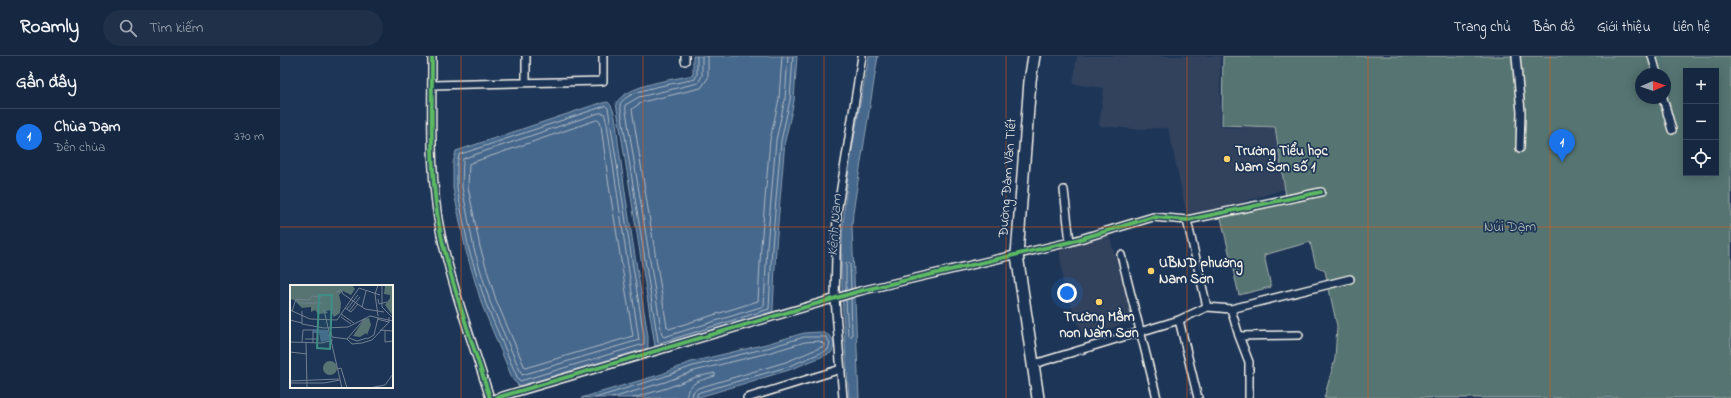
<!DOCTYPE html>
<html lang="vi">
<head>
<meta charset="utf-8">
<style>
  :root { --surface:#162841; --page:#1f3048; --text:#f1f3f6; --muted:#9ea6b1; --line:#35445a; --accent:#1a73e8 }
  body { margin:0; font-family:"Indie Flower",sans-serif; background:var(--page); color:var(--text) }
  .controls { position:absolute; right:12px; top:12px; display:grid; overflow:hidden; border-radius:0px; box-shadow:0 2px 10px #0003 }
  .controls button { width:36px; height:36px; display:grid; place-items:center; padding:0; border:0; border-bottom:1px solid var(--line); background:var(--surface); color:var(--text); font:20px sans-serif }
  .compass { position:absolute; left:1355px; top:12px; width:36px; height:36px; border-radius:50%; background:var(--surface); box-shadow:0 2px 10px #0003; rotate:88deg }
  .you { position:absolute; left:787px; top:237px; width:14px; height:14px; margin:-10px; border:3px solid #fff; border-radius:50%; background:#1a73e8; box-shadow:0 0 0 6px #1a73e833 }
  .badge { display:grid; place-items:center; width:26px; height:26px; border-radius:50%; background:var(--accent); color:#fff; font-size:13px; font-weight:700 }
  .pin { position:absolute; translate:-50% -33px; filter:drop-shadow(0 1px 2px #0008) }
  .pin::after { content:''; position:absolute; top:21px; width:14px; height:12px; background:inherit; clip-path:polygon(0 0,100% 0,50% 100%) }
  .list { margin:0; padding:0; list-style:none }
  h2 { display:flex; justify-content:space-between; align-items:center; height:52px; margin:0; padding:0 16px; font-size:17px }
  h2 small { font-size:13px; font-weight:400; color:var(--muted) }
  .list li { display:grid; grid-template-columns:26px 1fr auto; gap:12px; align-items:center; box-sizing:border-box; height:56px; padding:0 16px; border-top:1px solid var(--line) }
  .list b { display:block; font-size:15px; white-space:nowrap }
  .list p { margin:0; font-size:13px; white-space:nowrap; color:var(--muted) }
  .list em { font-size:13px; font-style:normal; color:var(--muted) }
  .icon { flex:none; width:22px; height:22px; fill:none; stroke:currentColor; stroke-width:2; stroke-linecap:round; stroke-linejoin:round }
  .map { position:relative; flex:none; width:1451px; height:342px; overflow:hidden }
  header { display:flex; align-items:center; gap:24px; box-sizing:border-box; height:56px; padding:0 20px; background:var(--surface); border-bottom:1px solid var(--line) }
  header strong { font-size:19px }
  nav { display:flex; gap:22px; margin-inline-start:auto; font-size:14px }
  .search { width:280px; height:36px; background:var(--page); display:flex; align-items:center; gap:10px; box-sizing:border-box; padding:0 14px; border-radius:22px; color:var(--muted); font-size:15px }
  main { display:flex }
  aside { flex:1; background:var(--surface) }
  .map>svg:first-child { display:block }
  .built { fill:#32425d }
  .green { fill:#577472; stroke:#a6b2ad; fill-rule:evenodd }
  .water { fill:#46688d; stroke:#8c9fb1 }
  .lines { fill:none; stroke-linecap:round; stroke-linejoin:round }
  .shore { stroke:#aebac4; stroke-width:1 }
  .minor-casing { stroke:#f4f1e8; stroke-width:10 }
  .primary-casing { stroke:#f4f1e8; stroke-width:14 }
  .minor { stroke:#1d3557; stroke-width:7 }
  .primary { stroke:#1d3557; stroke-width:11 }
  .cycleway-casing { stroke:#1d3557; stroke-width:6 }
  .cycleway { stroke:#5cba63; stroke-width:4 }
  .grid { fill:none; stroke:#e8590c; stroke-width:1; stroke-opacity:0.55 }
  .poi-dot { fill:#ffd166; stroke:#1d3557; stroke-width:1.5 }
  .labels { text-anchor:middle; dominant-baseline:central; stroke-width:3.5; stroke-linejoin:round; paint-order:stroke }
  .poi-label { font-size:14px; font-weight:bold; fill:#f4f1e8; stroke:#1d3557; text-anchor:start }
  .street-label { font-size:14px; fill:#f4f1e8; stroke:#1d3557 }
  .park-label { font-size:14px; fill:#b5bfb9; stroke:#1d3557 }
  .water-label { font-size:15px; font-style:italic; fill:#b7c1c8; stroke:#1d3557 }
  .inset-road { fill:none; stroke:#738091; stroke-width:1 }
  .view { fill:#3d8f86; fill-opacity:0.15; stroke:#3d8f86; stroke-width:2 }
  .inset-edge { fill:none; stroke:#f4f1e8; stroke-width:2 }
</style>
</head>
<body>
<header>
<strong>Roamly</strong>
<div class="search"><svg class="icon" aria-label="search" viewBox="0 0 24 24"><circle cx="10" cy="10" r="6"/><path d="M15 15l6 6"/></svg>Tìm kiếm</div>
<nav><a>Trang chủ</a><a>Bản đồ</a><a>Giới thiệu</a><a>Liên hệ</a></nav>
</header>
<main>
<aside>
<h2>Gần đây<small></small></h2>
<ul class="list">
<li><span class="badge">1</span><div><b>Chùa Dạm</b><p>Đền chùa</p></div><em>370 m</em></li>
</ul>
</aside>
<div class="map">
<svg width="1451" height="342" viewBox="0 0 1451 342">
  <rect width="100%" height="100%" fill="#1d3557"/>
  <filter id="ink" filterUnits="userSpaceOnUse"><feTurbulence type="fractalNoise" baseFrequency=".025" numOctaves="2"/><feDisplacementMap in="SourceGraphic" scale="8" xChannelSelector="R" yChannelSelector="G"/><feConvolveMatrix kernelMatrix="1 2 1 2 8 2 1 2 1" color-interpolation-filters="sRGB"/></filter>
  <g filter="url(#ink)">
    <path class="built" d="M 797,0 L 940,0 L 940,71 L 994,72 L 1004,133 L 960,147 L 907,160 L 888,72 L 854,73 L 819,70 L 824,32 L 793,28 Z
      M 829,178 L 853,265 L 803,281 L 783,227 L 779,188 Z"/>
    <path class="green" d="M 943,0 L 1451,0 L 1451,342 L 1044,342 L 1055,303 L 1057,270 L 1045,215 L 1036,210 L 1030,186 L 984,199 L 991,231 L 959,239 L 941,162 L 1007,147 L 995,71 L 942,69 ZM 1406,15 L 1436,15 L 1436,117 L 1406,117 ZM 1361,18 L 1385,18 L 1385,42 L 1361,42 Z"/>
    <path class="water" d="M 413,0 L 517,0 L 514,45 L 505,85 L 496,191 L 493,254 L 491,258 L 377,292 L 375,290 L 336,47 C 349,28 392,24 413,19 Z
      M 589,0 L 598,0 L 573,156 L 572,171 L 579,342 L 569,342 C 565,284 559,227 563,169 C 567,112 579,56 589,0 Z
      M 328,46 C 337,53 337,81 339,92 C 347,155 358,217 368,280 L 368,292 L 239,330 L 233,324 L 202,249 L 186,195 L 173,132 L 173,107 L 176,95 L 317,48 Z
      M 540,276 C 551,278 558,286 551,297 L 509,314 L 416,342 L 301,342 L 382,318 L 411,306 L 486,288 L 524,277 Z"/>
    <g class="lines">
      <path class="shore" d="M 417,0 L 417,19 L 415,23 C 397,28 349,32 340,48 L 378,285 L 380,287 L 489,253 L 492,191 L 501,85 L 510,44 L 513,0
        M 422,0 L 422,20 L 418,27 L 359,41 L 345,49 L 382,279 L 384,281 L 484,250 L 487,191 L 496,84 L 505,43 L 508,0
        M 428,0 L 428,22 L 421,32 L 362,46 L 352,53 L 387,271 L 389,273 L 478,245 L 481,190 L 490,84 L 499,43 L 502,0
        M 326,50 L 328,52 L 364,280 L 364,288 L 240,325 L 237,321 L 206,248 L 189,194 L 177,132 L 177,108 L 179,99 Z
        M 319,57 L 324,57 L 327,68 L 359,284 L 242,319 L 210,246 L 194,193 L 182,131 L 183,103 Z
        M 317,64 L 320,65 L 321,69 L 328,123 L 353,280 L 245,312 L 216,244 L 200,191 L 188,131 L 189,108 Z
        M 566,235 L 566,208 L 567,206 L 570,208 L 571,233
        M 566,244 L 568,279 L 571,281 L 572,279 L 571,242
        M 315,342 L 383,321 L 413,310 L 487,292 L 524,281 L 546,281 L 550,287 L 548,294 L 507,311 L 420,336 L 417,338 L 417,342
        M 332,342 L 385,326 L 414,315 L 488,297 L 525,286 L 539,285 L 544,288 L 544,290 L 506,306 L 418,332 L 413,336 L 412,342
        M 353,342 L 387,332 L 416,321 L 435,317 L 435,320 C 422,324 407,326 406,342"/>
      <g class="minor-casing">
        <path id="minor" d="M 152,0 C 152,58 149,122 161,179 C 173,234 193,288 210,342
          M 246,0 L 246,26
          M 405,0 L 405,5
          M 1236,0 L 1241,56 L 1240,92
          M 1372,0 L 1377,18
          M 152,29 L 323,25 L 323,0
          M 1383,42 L 1392,74
          M 784,134 L 790,186
          M 907,164 L 927,251
          M 841,199 L 877,342
          M 951,253 L 959,280 L 969,306 L 969,342
          M 899,264 L 918,342
          M 959,280 L 1019,279
          M 754,308 L 899,264 L 927,251 L 951,253 L 1070,223
          M 216,342 L 580,235 L 790,186 L 873,161 L 907,164 L 1041,136
          M 467,342 L 561,313
          M 563,342 L 555,243 L 557,157 L 582,0"/>
      </g>
      <g class="primary-casing">
        <path id="primary" d="M 754,0 L 750,25 L 737,199 L 758,342"/>
      </g>
      <use href="#minor" class="minor"/>
      <use href="#primary" class="primary"/>
      <g class="cycleway-casing">
        <path id="cycleway" d="M 152,0 C 152,58 149,122 161,179 C 173,234 193,288 210,342
          M 216,342 L 580,235 L 790,186 L 873,161 L 907,164 L 1041,136"/>
      </g>
      <use href="#cycleway" class="cycleway"/>
    </g>
  </g>
  <path class="grid" d="M 181,0 L 181,342M 363,0 L 363,342M 544,0 L 544,342M 726,0 L 726,342M 907,0 L 907,342M 1088,0 L 1088,342M 1270,0 L 1270,342M 0,171 L 1451,171"/>
  <g class="poi-dot">
    <circle cx="947" cy="103" r="4"/>
    <circle cx="871" cy="215" r="4"/>
    <circle cx="819" cy="246" r="4"/>
  </g>
  <g class="labels">
    <g class="poi-label">
      <text x="955" y="95">Trường Tiểu học<tspan x="955" dy="16">Nam Sơn số 1</tspan></text>
      <text x="879" y="207">UBND phường<tspan x="879" dy="16">Nam Sơn</tspan></text>
      <text x="819" y="261" text-anchor="middle">Trường Mầm<tspan x="819" dy="16">non Nam Sơn</tspan></text>
    </g>
    <g class="street-label">
      <text transform="translate(728 122) rotate(-86)">Đường Đàm Văn Tiết</text>
    </g>
    <g class="park-label">
      <text x="1230" y="171">Núi Dạm</text>
    </g>
    <g class="water-label">
      <text transform="translate(555 169) rotate(-86)">Kênh Nam</text>
    </g>
  </g>
  <g transform="translate(10 229)">
    <rect width="103" height="103" fill="#1d3557"/>
    <path d="M 0,0 L 62,0 L 65,4 L 61,10 L 53,6 L 49,10 L 51,18 L 50,28 L 44,32 L 40,25 L 36,26 L 38,28 L 28,29 L 25,25 L 21,27 L 21,22 L 12,23 L 4,15 L 0,14 ZM 95,0 L 103,0 L 103,31 L 95,20 L 100,13 L 100,10 L 94,9 ZM 79,33 L 81,40 L 77,50 L 76,48 L 70,52 L 63,51 L 74,34 ZM33 83a7 7 0 1 1 14 0a7 7 0 1 1-14 0Z" fill="#577472"/>
    <path d="M 23,44 L 38,45 L 40,55 L 31,57 L 29,48 L 23,48 Z" fill="#46688d"/>
    <path class="inset-road" d="M 92,0 L 92,22 L 103,33M 46,7 L 51,5 L 53,9 L 75,24 L 94,27M 6,14 L 19,15 L 22,11 L 32,12M 6,14 L 11,18 L 32,18M 88,14 L 89,19 L 97,17M 72,22 L 76,6M 55,23 L 61,27 L 68,19M 57,24 L 68,10M 0,25 L 20,34 L 47,35 L 69,3 L 90,10M 34,25 L 52,103M 2,26 L 6,14M 12,26 L 12,39 L 34,43 L 58,42 L 80,31 L 103,36M 59,26 L 70,12M 51,29 L 64,38M 88,31 L 85,9 L 88,0M 51,32 L 61,39M 87,34 L 99,37M 0,35 L 12,38M 40,43 L 42,52 L 57,54 L 62,59 L 72,58 L 82,55 L 99,37 L 99,32M 90,45 L 103,46M 95,46 L 95,57 L 103,56M 59,53 L 67,56 L 77,53M 15,54 L 29,54M 57,54 L 75,33M 77,54 L 84,50 L 88,33M 0,57 L 32,58 L 43,55M 12,57 L 13,45 L 23,45 L 23,58M 16,57 L 17,103M 0,67 L 17,69M 48,84 L 51,83 L 57,103M 0,96 L 49,94M 0,98 L 34,98 L 50,95M 79,103 L 95,100 L 103,89"/>
    <path class="view" d="M 29,10 L 42,10 L 40,64 L 27,63 Z"/>
    <rect width="103" height="103" class="inset-edge"/>
  </g>
</svg>
<div class="controls">
<button>+</button>
<button>−</button>
<button><svg class="icon" aria-label="locate" viewBox="0 0 24 24"><circle cx="12" cy="12" r="6"/><path d="M12 2v4M12 18v4M2 12h4M18 12h4"/></svg></button>
</div>
<svg class="compass" viewBox="-18 -18 36 36"><path d="M0-13l5 13h-10z" fill="#e53935"/><path d="M0 13l5-13h-10z" fill="#9ea6b1"/></svg>
<div class="you"></div>
<div class="pin badge" style="left:1282px;top:106px">1</div>
</div>
</main>
</body>
</html>
